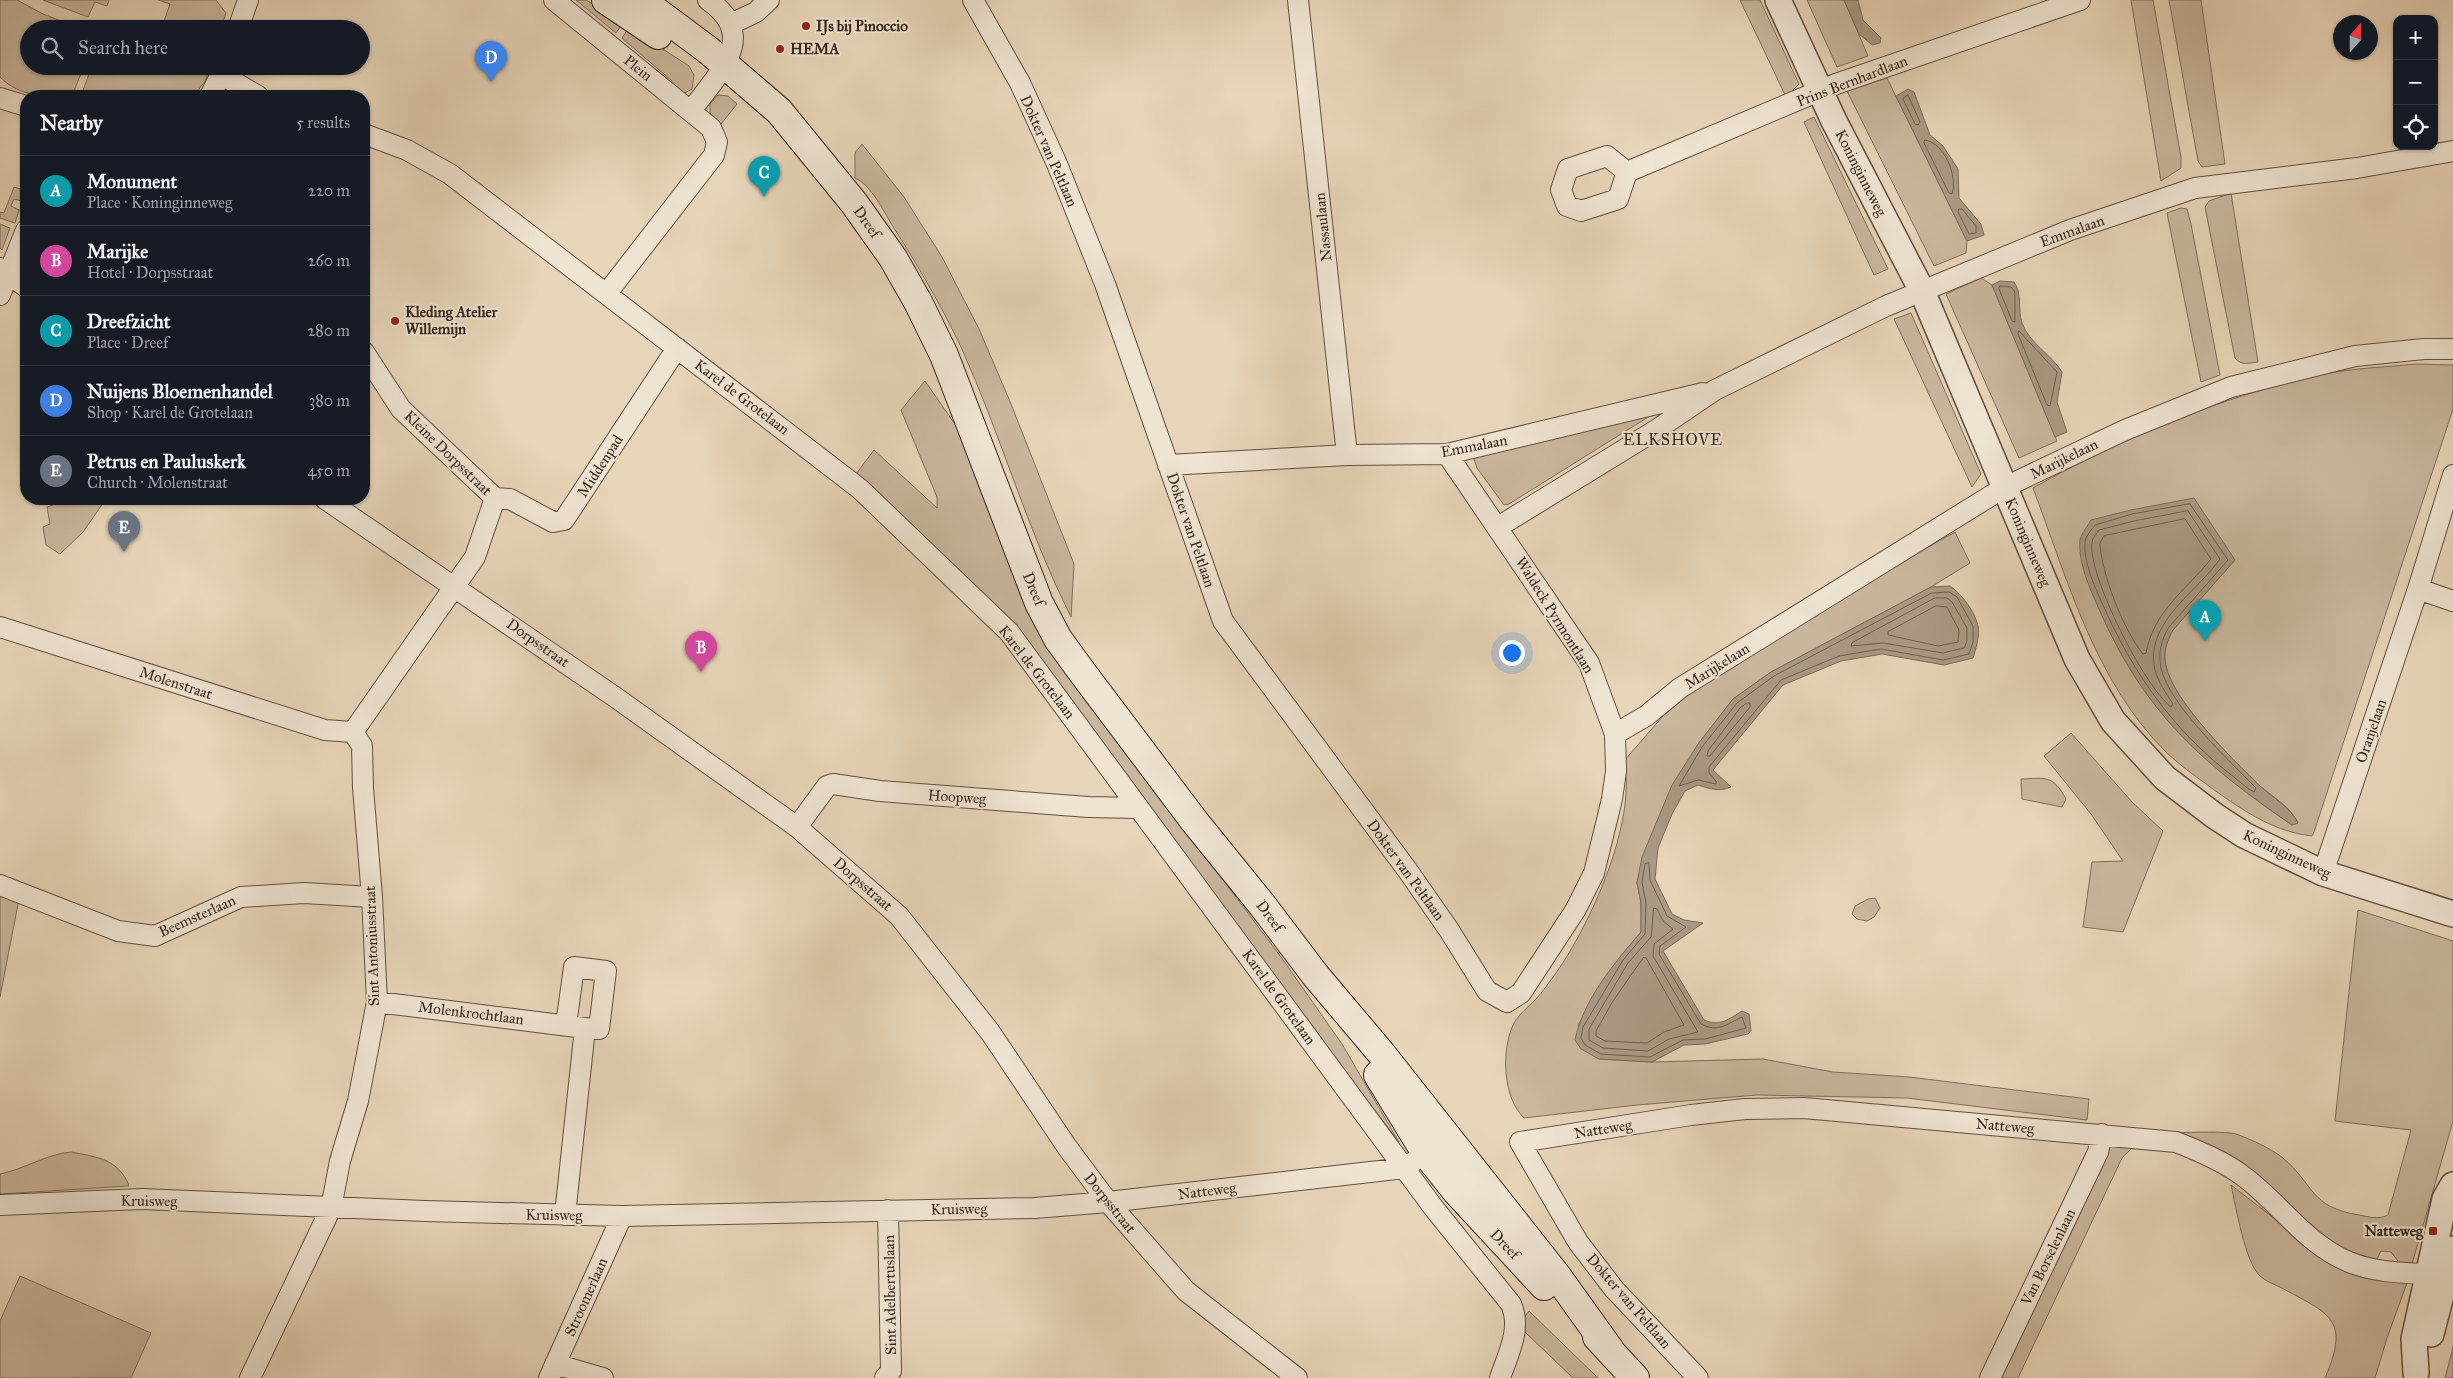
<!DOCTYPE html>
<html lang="en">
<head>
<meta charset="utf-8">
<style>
  :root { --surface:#171b24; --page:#242831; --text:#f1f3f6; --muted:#9ea1a6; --line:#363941; --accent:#c59692 }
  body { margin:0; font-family:"IM FELL Great Primer",serif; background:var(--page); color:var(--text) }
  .controls { position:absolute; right:15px; top:15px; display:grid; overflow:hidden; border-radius:10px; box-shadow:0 1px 4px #0004 }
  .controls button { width:45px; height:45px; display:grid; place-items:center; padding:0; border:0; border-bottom:1px solid var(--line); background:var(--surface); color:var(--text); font:25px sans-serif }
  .compass { position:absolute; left:2333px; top:15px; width:45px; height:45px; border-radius:50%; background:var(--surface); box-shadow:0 1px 4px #0004; rotate:21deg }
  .you { position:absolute; left:1511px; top:652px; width:18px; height:18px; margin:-12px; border:4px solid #fff; border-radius:50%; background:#1a73e8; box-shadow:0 0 0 8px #1a73e833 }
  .badge { display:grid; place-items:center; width:32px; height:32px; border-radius:50%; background:var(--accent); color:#fff; font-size:16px; font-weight:700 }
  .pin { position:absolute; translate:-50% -41px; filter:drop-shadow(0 1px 2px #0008) }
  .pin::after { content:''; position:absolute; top:26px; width:18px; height:15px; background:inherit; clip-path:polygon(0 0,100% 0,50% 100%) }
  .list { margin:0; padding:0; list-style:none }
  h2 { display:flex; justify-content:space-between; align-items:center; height:65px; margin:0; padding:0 20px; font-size:21px }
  h2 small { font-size:16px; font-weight:400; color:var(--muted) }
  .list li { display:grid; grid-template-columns:32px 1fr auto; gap:15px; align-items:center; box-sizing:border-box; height:70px; padding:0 20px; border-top:1px solid var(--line) }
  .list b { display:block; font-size:19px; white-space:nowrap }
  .list p { margin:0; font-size:16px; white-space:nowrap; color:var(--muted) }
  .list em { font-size:16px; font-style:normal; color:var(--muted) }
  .icon { flex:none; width:28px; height:28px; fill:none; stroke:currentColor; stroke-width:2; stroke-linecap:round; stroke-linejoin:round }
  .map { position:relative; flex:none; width:2453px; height:1378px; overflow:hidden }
  .search { position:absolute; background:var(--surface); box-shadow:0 1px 4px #0004; left:20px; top:20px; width:350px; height:55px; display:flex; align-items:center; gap:12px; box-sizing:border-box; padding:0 18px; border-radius:28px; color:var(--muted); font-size:19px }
  .panel { position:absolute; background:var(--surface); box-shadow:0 1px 4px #0004; left:20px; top:90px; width:350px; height:415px; border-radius:20px }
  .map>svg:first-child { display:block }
  .green { fill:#c9b79e; stroke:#7e6e5c; fill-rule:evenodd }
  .water { fill:#aa9983; stroke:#7b6a59 }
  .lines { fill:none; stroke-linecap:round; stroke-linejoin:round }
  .shore { stroke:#6f5e4e; stroke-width:1 }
  .minor-casing { stroke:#615042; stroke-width:22 }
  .tertiary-casing { stroke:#615042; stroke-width:28 }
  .secondary-casing { stroke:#34241a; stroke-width:30 }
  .minor { stroke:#efe4d2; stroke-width:20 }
  .tertiary { stroke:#efe4d2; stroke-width:25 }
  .secondary { stroke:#efe4d2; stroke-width:28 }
  .poi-dot { fill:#8f2418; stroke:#efe4d2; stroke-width:2 }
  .labels { text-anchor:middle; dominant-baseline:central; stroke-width:4; stroke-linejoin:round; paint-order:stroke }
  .poi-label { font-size:15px; font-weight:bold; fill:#34241a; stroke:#efe4d2; text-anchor:start }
  .street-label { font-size:15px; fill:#34241a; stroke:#efe4d2 }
  .neighbourhood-label { font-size:16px; letter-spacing:1px; fill:#34241a; stroke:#efe4d2 }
</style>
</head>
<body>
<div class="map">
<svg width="2453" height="1378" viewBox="0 0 2453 1378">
  <rect width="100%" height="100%" fill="#e7d5b9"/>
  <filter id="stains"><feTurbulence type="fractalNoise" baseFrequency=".004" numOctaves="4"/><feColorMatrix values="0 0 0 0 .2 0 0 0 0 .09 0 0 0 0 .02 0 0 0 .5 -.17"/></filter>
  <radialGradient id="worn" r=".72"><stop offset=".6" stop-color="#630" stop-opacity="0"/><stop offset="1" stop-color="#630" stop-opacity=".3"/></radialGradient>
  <path class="green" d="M 0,0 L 17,0 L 43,14 L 82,29 L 29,29 L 29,66 L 84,66 L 72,96 C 45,96 21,98 0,77 Z
    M 43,0 L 109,0 L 107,6 L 95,2 L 88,17 Z
    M 158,0 L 216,0 L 226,13 L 221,29 L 177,29 L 163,24 L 170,4 Z
    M 576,0 L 586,0 L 623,23 L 616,33 Z
    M 1740,0 L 1760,0 L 1799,84 L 1786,97 Z
    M 1807,0 L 1844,0 L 1868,56 L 1837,67 Z
    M 2131,0 L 2153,0 L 2181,157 L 2181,168 L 2161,181 Z
    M 2169,0 L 2201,0 L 2225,164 L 2202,167 L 2198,161 Z
    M 629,27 L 689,66 L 694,75 L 692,89 L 681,95 L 673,91 L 672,81 L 622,38 Z
    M 92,66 L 211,66 L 205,81 L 194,96 L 81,96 Z
    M 1885,74 L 1967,241 L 1966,253 L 1934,266 L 1847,91 Z
    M 718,95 L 728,96 L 737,104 L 721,124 L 710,113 L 710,104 Z
    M 1814,117 L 1888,269 L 1874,275 L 1804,122 Z
    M 862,144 L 904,197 L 942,257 L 979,329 L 1011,404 L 1074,564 L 1071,617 C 1027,530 1001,435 961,347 C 941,305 917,264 892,225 C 883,210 871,185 855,178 L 855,153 Z
    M 14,187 L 26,191 L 22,201 L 14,199 L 11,206 L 19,210 L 15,223 L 0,218 L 0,212 L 4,213 Z
    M 2231,193 L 2258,362 C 2249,363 2241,366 2235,358 L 2205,207 L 2209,201 Z
    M 2181,208 L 2187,209 L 2191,224 L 2220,375 L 2201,382 L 2167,213 Z
    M 0,224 L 10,228 L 2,250 L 0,248 Z
    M 1981,278 L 1992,285 L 2057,441 L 2019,458 L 1946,294 Z
    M 1911,313 L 1981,474 L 1972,487 L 1894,319 Z
    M 2416,364 L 2453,365 L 2453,409 L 2314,832 L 2312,836 C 2277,832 2248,814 2220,794 C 2202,781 2183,768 2166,752 C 2095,682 2067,578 2033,488 C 2124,437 2222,396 2325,374 C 2354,368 2386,367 2416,364 ZM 2235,560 L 2173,630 C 2166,642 2163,653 2166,666 C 2173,701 2234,761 2260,786 C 2273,797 2291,807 2298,823 L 2292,825 C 2184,751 2126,692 2083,566 Z
    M 925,381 L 959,430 L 1087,699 L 1281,957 L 1342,1044 L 1399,1142 L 969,580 L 856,474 L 874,450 L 937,508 L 937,497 L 901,410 Z
    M 1661,409 L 1509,504 L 1504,505 L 1477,468 L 1474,459 L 1478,453 Z
    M 54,499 L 106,499 L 83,532 L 60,554 L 46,545 L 43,527 L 50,524 L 47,507 L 53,505 Z
    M 1955,532 L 1970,563 L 1931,587 L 1771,672 L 1733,699 L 1698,744 L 1637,883 L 1641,903 L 1641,932 L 1620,957 L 1578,1025 L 1599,1059 L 1652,1062 L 1763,1059 L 1833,1072 L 1909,1077 L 2089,1099 L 2087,1120 L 1907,1098 L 1757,1095 L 1637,1105 L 1524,1118 C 1503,1098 1501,1051 1513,1025 C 1517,1016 1528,1007 1535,1000 C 1543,992 1549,982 1556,973 C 1591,923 1637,822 1624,761 L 1663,716 L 1711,676 L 1877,576 Z
    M 2071,733 L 2132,802 L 2163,831 L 2123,932 L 2083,927 L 2092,862 L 2123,861 L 2091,814 L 2044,756 Z
    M 2021,779 C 2047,778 2053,775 2066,799 L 2062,807 L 2022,799 Z
    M 1,892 L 19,899 L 0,997 L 0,897 Z
    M 1875,898 L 1880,908 L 1874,917 L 1867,921 L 1857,919 L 1852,914 L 1855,906 L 1868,899 Z
    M 2358,910 L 2453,941 L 2453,1121 L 2412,1264 L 2401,1265 L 2391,1252 L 2381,1251 L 2375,1263 L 2349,1254 L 2163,1133 C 2180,1133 2227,1130 2239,1135 C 2254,1141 2270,1148 2283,1158 C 2315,1185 2309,1207 2359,1215 C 2370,1217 2378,1220 2388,1215 L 2411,1130 L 2335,1121 Z
    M 2136,1144 L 2122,1158 L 2018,1378 L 1994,1378 L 2104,1145 Z
    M 71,1152 C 97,1157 119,1159 129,1186 L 0,1194 L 0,1174 C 25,1169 46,1154 71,1152 Z
    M 2231,1185 L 2305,1242 L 2303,1245 L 2320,1257 L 2408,1280 L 2387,1338 L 2375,1378 L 2325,1378 C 2351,1318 2329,1314 2280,1287 C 2274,1284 2265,1281 2260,1276 C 2245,1262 2236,1207 2231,1185 Z
    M 20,1276 L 151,1333 L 131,1378 L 0,1378 L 0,1321 Z
    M 1529,1311 L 1598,1378 L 1573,1378 L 1525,1332 L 1525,1316 Z
    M 2453,1346 L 2453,1378 L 2445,1378 L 2453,1348 Z"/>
  <path class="water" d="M 1844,0 L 1858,0 L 1863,20 L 1881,38 L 1880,43 L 1872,45 L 1859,34 Z
    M 1908,89 L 1914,92 L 1930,135 L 1943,146 L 1958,169 L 1959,198 L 1981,224 L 1984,235 L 1967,241 L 1896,96 Z
    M 2000,281 L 2014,282 C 2023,295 2017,308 2022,323 C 2029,343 2052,355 2062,372 L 2057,402 L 2067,432 L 2055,437 L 1992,285 Z
    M 2194,498 L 2235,560 L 2173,630 C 2166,642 2163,653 2166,666 C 2173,701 2234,761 2260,786 C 2273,798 2291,808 2298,823 L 2292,825 C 2200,762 2145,713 2099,609 C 2090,589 2078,563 2080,540 C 2081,534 2088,526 2091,520 L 2131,510 Z
    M 1950,586 C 1962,594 1975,612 1978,626 C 1980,636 1976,648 1973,658 L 1944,665 L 1882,654 L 1841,661 L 1783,685 L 1713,770 L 1731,787 C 1719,792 1710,789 1698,785 L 1685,791 L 1672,814 L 1658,848 L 1655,879 L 1672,914 L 1684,920 L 1703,923 L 1663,951 L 1704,1020 C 1720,1027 1729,1019 1742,1011 L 1749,1014 L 1751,1031 L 1748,1034 L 1705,1044 L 1684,1045 L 1652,1062 L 1599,1059 L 1581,1049 L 1575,1040 C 1583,1000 1615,962 1641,932 L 1641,903 L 1637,883 L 1642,857 L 1672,785 L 1698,744 L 1733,699 L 1771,672 L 1931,587 Z"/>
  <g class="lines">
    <path class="shore" d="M 1908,95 L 1920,122 L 1918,125 L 1915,124 L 1903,99 Z
      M 1925,140 C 1945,143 1958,177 1952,194 L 1949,193 L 1924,143 Z
      M 1959,209 L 1962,209 L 1976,226 L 1976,233 L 1969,234 L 1958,212 Z
      M 2000,286 L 2011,287 L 2015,292 L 2015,322 L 2012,321 L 1999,289 Z
      M 2019,331 L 2057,372 L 2050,406 L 2047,405 L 2018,334 Z
      M 2190,504 L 2228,560 L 2169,627 C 2161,640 2158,653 2161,668 C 2169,705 2229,760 2256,788 L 2254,792 C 2246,788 2238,780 2230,774 C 2171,728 2132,671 2102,603 C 2094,585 2083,561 2085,541 C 2086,536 2092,529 2095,525 L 2132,514 Z
      M 2188,511 L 2220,559 C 2197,592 2144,623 2155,670 C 2158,682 2166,693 2173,704 L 2171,707 C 2144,686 2088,576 2092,543 C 2092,538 2097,533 2099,530 L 2134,521 Z
      M 2185,519 L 2211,559 C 2186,590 2153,612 2146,653 L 2143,654 C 2124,631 2101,573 2100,543 L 2104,536 Z
      M 1932,593 L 1949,592 L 1957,597 L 1973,626 L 1973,642 L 1969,654 L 1943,660 L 1881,649 L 1839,656 L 1781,680 L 1709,767 L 1709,773 L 1716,781 L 1716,784 L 1698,780 L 1679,786 L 1702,747 L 1737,703 L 1774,676 Z
      M 1935,598 L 1947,598 L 1952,602 L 1967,628 L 1967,641 L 1964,648 L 1943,653 L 1883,643 L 1851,646 L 1852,643 Z
      M 1936,606 L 1947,607 L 1959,630 L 1958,642 L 1938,646 L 1888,635 L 1888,632 Z
      M 1747,703 L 1750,703 L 1750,707 L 1710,756 L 1707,756 L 1708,751 L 1740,708 Z
      M 1649,863 L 1650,880 L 1667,916 L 1686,927 L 1660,946 L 1659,954 L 1701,1024 C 1718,1033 1727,1024 1742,1017 L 1746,1028 L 1705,1039 L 1683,1040 L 1650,1057 L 1601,1054 L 1585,1045 L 1581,1038 L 1583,1027 L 1623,960 L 1645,934 L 1646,903 L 1642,882 L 1645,864 Z
      M 1654,908 L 1657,909 L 1663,921 L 1673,929 L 1654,944 L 1653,956 L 1698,1032 L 1669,1039 L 1648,1051 L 1603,1048 L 1589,1040 L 1589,1029 L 1628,963 L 1651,937 Z
      M 1646,958 L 1684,1025 L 1664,1032 L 1647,1043 L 1605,1041 L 1596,1036 L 1596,1031 L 1613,1001 L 1643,958 Z"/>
    <g class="minor-casing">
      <path id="minor" d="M 554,0 L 711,128 L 717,142 L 714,155 L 607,293
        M 973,0 L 1020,83 L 1057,164 L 1105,284 L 1223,621 L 1408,871 L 1449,930 L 1487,991 L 1507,1002 L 1521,993 L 1576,909 L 1594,873 L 1612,799 L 1616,771 L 1615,734 L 1589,663 L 1447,454
        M 1298,0 L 1347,455
        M 731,24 L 756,12 L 769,0
        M 238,29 L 248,0
        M 222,75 L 258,96
        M 210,96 L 225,66
        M 0,98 L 26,106
        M 691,111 C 717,74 761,37 708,0
        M 364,134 L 407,150 L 450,174 L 860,489 L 1009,632 L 1433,1207 L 1511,1304 C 1522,1329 1508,1354 1500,1378
        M 1607,156 L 1627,172 L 1618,199 L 1581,211 L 1567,206 L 1561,190 L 1568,169 Z
        M 1627,172 L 1836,84 L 2080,0
        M 0,268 L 26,287
        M 0,295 L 26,230
        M 364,352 L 401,409 L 495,498
        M 1168,465 L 1347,455 L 1447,454 L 1703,393
        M 495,498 L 510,499 L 553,522 L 564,520 L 677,348
        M 325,499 L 615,697 L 797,827 L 899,916 L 990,1032 L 1067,1147 L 1108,1202 L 1186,1291 L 1297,1378
        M 1498,527 L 1656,430 L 1715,390 L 1886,306 L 2070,230 L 2195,188 L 2357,168 L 2453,151
        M 2418,589 L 2453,601
        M 0,627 L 325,730 L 353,732
        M 353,732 L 475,557 L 495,498
        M 1615,734 L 1646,716 L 1680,688 L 2005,487 L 2125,430 L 2231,387 L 2355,356 L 2424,349 L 2453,349
        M 797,827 L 827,786 L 833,784 L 880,791 L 1088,807 L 1139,808
        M 2323,873 L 2418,589 L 2453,475
        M 0,885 L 118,931 L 155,936 L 241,897 L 304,893 L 372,897
        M 377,1002 L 585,1028 L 565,1215
        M 566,1025 L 574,967 L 606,971 L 599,1029 L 585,1028
        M 0,1205 L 142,1199 L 425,1211 L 622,1216 L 1035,1208 L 1108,1202 L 1405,1168 L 1413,1162
        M 555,1364 L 603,1378
        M 250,1378 L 331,1208 L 340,1161 L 358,1101 L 377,1002 L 372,897 L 363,788 L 362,746 L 353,732
        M 549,1378 L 622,1216
        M 885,1378 L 891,1371 L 888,1210
        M 1698,1378 L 1614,1289 L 1578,1242 L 1520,1142 L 1691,1115 L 1745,1109 L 1804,1108 L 2176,1142 C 2199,1151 2223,1161 2243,1176 C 2280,1203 2305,1244 2349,1262 C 2378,1274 2413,1273 2443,1275
        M 1990,1378 L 2098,1152 L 2102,1134"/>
    </g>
    <g class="tertiary-casing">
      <path id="tertiary" d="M 1778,0 L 1834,121 L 1922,291 L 2077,659 L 2113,721 L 2165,778 L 2215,816 L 2244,835 L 2323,873 L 2453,914
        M 2431,1334 L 2453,1249
        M 2416,1373 L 2414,1339 L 2445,1199 L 2453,1185"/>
    </g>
    <g class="secondary-casing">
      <path id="secondary" d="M 606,0 L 658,35
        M 641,0 L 708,50 L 779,111 L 854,203 L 893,258 L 918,302 L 944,355 L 1039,603 L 1058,639 L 1082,672 L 1195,822 L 1263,906 L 1316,976 L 1381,1053 L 1557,1276 L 1610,1350
        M 1378,1075 L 1425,1152 L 1456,1191 L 1544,1286
        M 1597,1337 L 1635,1378"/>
    </g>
    <use href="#minor" class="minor"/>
    <use href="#tertiary" class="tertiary"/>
    <use href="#secondary" class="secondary"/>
  </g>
  <g class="poi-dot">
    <circle cx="806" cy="26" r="5"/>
    <circle cx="780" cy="49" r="5"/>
    <circle cx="395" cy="321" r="5"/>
    <rect x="2428" y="1226" width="10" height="10" rx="2.5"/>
  </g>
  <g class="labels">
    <g class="poi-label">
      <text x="816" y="26">IJs bij Pinoccio</text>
      <text x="790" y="49">HEMA</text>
      <text x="405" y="312">Kleding Atelier<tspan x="405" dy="17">Willemijn</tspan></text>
      <text x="2423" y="1231" text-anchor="end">Natteweg</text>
    </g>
    <g class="street-label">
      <text transform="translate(638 68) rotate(39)">Plein</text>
      <text transform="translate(1852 81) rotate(-21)">Prins Bernhardlaan</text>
      <text transform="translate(1049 151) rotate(66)">Dokter van Peltlaan</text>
      <text transform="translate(1861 173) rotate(63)">Koninginneweg</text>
      <text transform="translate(867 222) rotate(54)">Dreef</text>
      <text transform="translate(1323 227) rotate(-96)">Nassaulaan</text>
      <text transform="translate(2072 231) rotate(-20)">Emmalaan</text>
      <text transform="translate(742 397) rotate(37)">Karel de Grotelaan</text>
      <text transform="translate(1474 446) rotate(-11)">Emmalaan</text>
      <text transform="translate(448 453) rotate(44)">Kleine Dorpsstraat</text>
      <text transform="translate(2064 459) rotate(-26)">Marijkelaan</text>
      <text transform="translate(600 466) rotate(-57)">Middenpad</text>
      <text transform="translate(1191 530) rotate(71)">Dokter van Peltlaan</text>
      <text transform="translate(2028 542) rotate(67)">Koninginneweg</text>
      <text transform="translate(1034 589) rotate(67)">Dreef</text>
      <text transform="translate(1555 615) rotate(58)">Waldeck Pyrmontlaan</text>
      <text transform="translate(538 643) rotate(35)">Dorpsstraat</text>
      <text transform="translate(1717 666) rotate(-32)">Marijkelaan</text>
      <text transform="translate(1037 672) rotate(52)">Karel de Grotelaan</text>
      <text transform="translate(176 683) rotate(18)">Molenstraat</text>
      <text transform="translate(2371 731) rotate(-71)">Oranjelaan</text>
      <text transform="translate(957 797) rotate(4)">Hoopweg</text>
      <text transform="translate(2287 854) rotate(25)">Koninginneweg</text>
      <text transform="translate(1406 870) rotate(54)">Dokter van Peltlaan</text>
      <text transform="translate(863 884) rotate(41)">Dorpsstraat</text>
      <text transform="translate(197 916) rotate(-24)">Beemsterlaan</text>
      <text transform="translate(1270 916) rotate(53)">Dreef</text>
      <text transform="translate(372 946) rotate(-92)">Sint Antoniusstraat</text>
      <text transform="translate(1279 997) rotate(54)">Karel de Grotelaan</text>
      <text transform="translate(471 1013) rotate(7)">Molenkrochtlaan</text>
      <text transform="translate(2005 1126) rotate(5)">Natteweg</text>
      <text transform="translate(1603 1129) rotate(-9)">Natteweg</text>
      <text transform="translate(1207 1191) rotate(-7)">Natteweg</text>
      <text transform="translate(149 1201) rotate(1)">Kruisweg</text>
      <text transform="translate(1110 1203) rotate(51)">Dorpsstraat</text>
      <text transform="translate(959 1209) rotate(-1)">Kruisweg</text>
      <text transform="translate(554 1215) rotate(1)">Kruisweg</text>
      <text transform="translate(1505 1244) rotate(46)">Dreef</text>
      <text transform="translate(2048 1257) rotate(-64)">Van Borselenlaan</text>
      <text transform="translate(890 1295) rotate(-91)">Sint Adelbertuslaan</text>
      <text transform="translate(586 1297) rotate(-66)">Stroomerlaan</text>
      <text transform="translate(1629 1301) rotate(49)">Dokter van Peltlaan</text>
    </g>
    <g class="neighbourhood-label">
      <text x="1673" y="439">ELKSHOVE</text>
    </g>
  </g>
  <rect width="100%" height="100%" filter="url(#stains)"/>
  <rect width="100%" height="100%" fill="url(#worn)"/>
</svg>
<div class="controls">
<button>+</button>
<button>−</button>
<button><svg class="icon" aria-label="locate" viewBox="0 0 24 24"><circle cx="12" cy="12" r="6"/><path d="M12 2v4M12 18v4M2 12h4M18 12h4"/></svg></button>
</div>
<svg class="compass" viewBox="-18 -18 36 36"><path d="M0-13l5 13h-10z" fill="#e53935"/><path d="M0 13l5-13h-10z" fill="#9ea1a6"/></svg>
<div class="you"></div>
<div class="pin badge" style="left:2205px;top:641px;background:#0f9aa8">A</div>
<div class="pin badge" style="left:701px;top:672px;background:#d1479c">B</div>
<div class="pin badge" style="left:764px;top:197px;background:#0f9aa8">C</div>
<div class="pin badge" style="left:491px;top:82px;background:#3f7fe0">D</div>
<div class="pin badge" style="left:124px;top:552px;background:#6b7280">E</div>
<div class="search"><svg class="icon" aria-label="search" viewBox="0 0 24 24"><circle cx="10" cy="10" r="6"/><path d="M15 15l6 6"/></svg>Search here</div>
<section class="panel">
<h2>Nearby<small>5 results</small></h2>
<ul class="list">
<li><span class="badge" style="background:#0f9aa8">A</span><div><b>Monument</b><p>Place · Koninginneweg</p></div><em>220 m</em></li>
<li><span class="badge" style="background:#d1479c">B</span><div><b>Marijke</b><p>Hotel · Dorpsstraat</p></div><em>260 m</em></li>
<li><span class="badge" style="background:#0f9aa8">C</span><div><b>Dreefzicht</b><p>Place · Dreef</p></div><em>280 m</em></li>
<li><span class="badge" style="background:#3f7fe0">D</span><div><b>Nuijens Bloemenhandel</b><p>Shop · Karel de Grotelaan</p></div><em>380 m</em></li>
<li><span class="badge" style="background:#6b7280">E</span><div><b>Petrus en Pauluskerk</b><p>Church · Molenstraat</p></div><em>450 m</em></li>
</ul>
</section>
</div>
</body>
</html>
